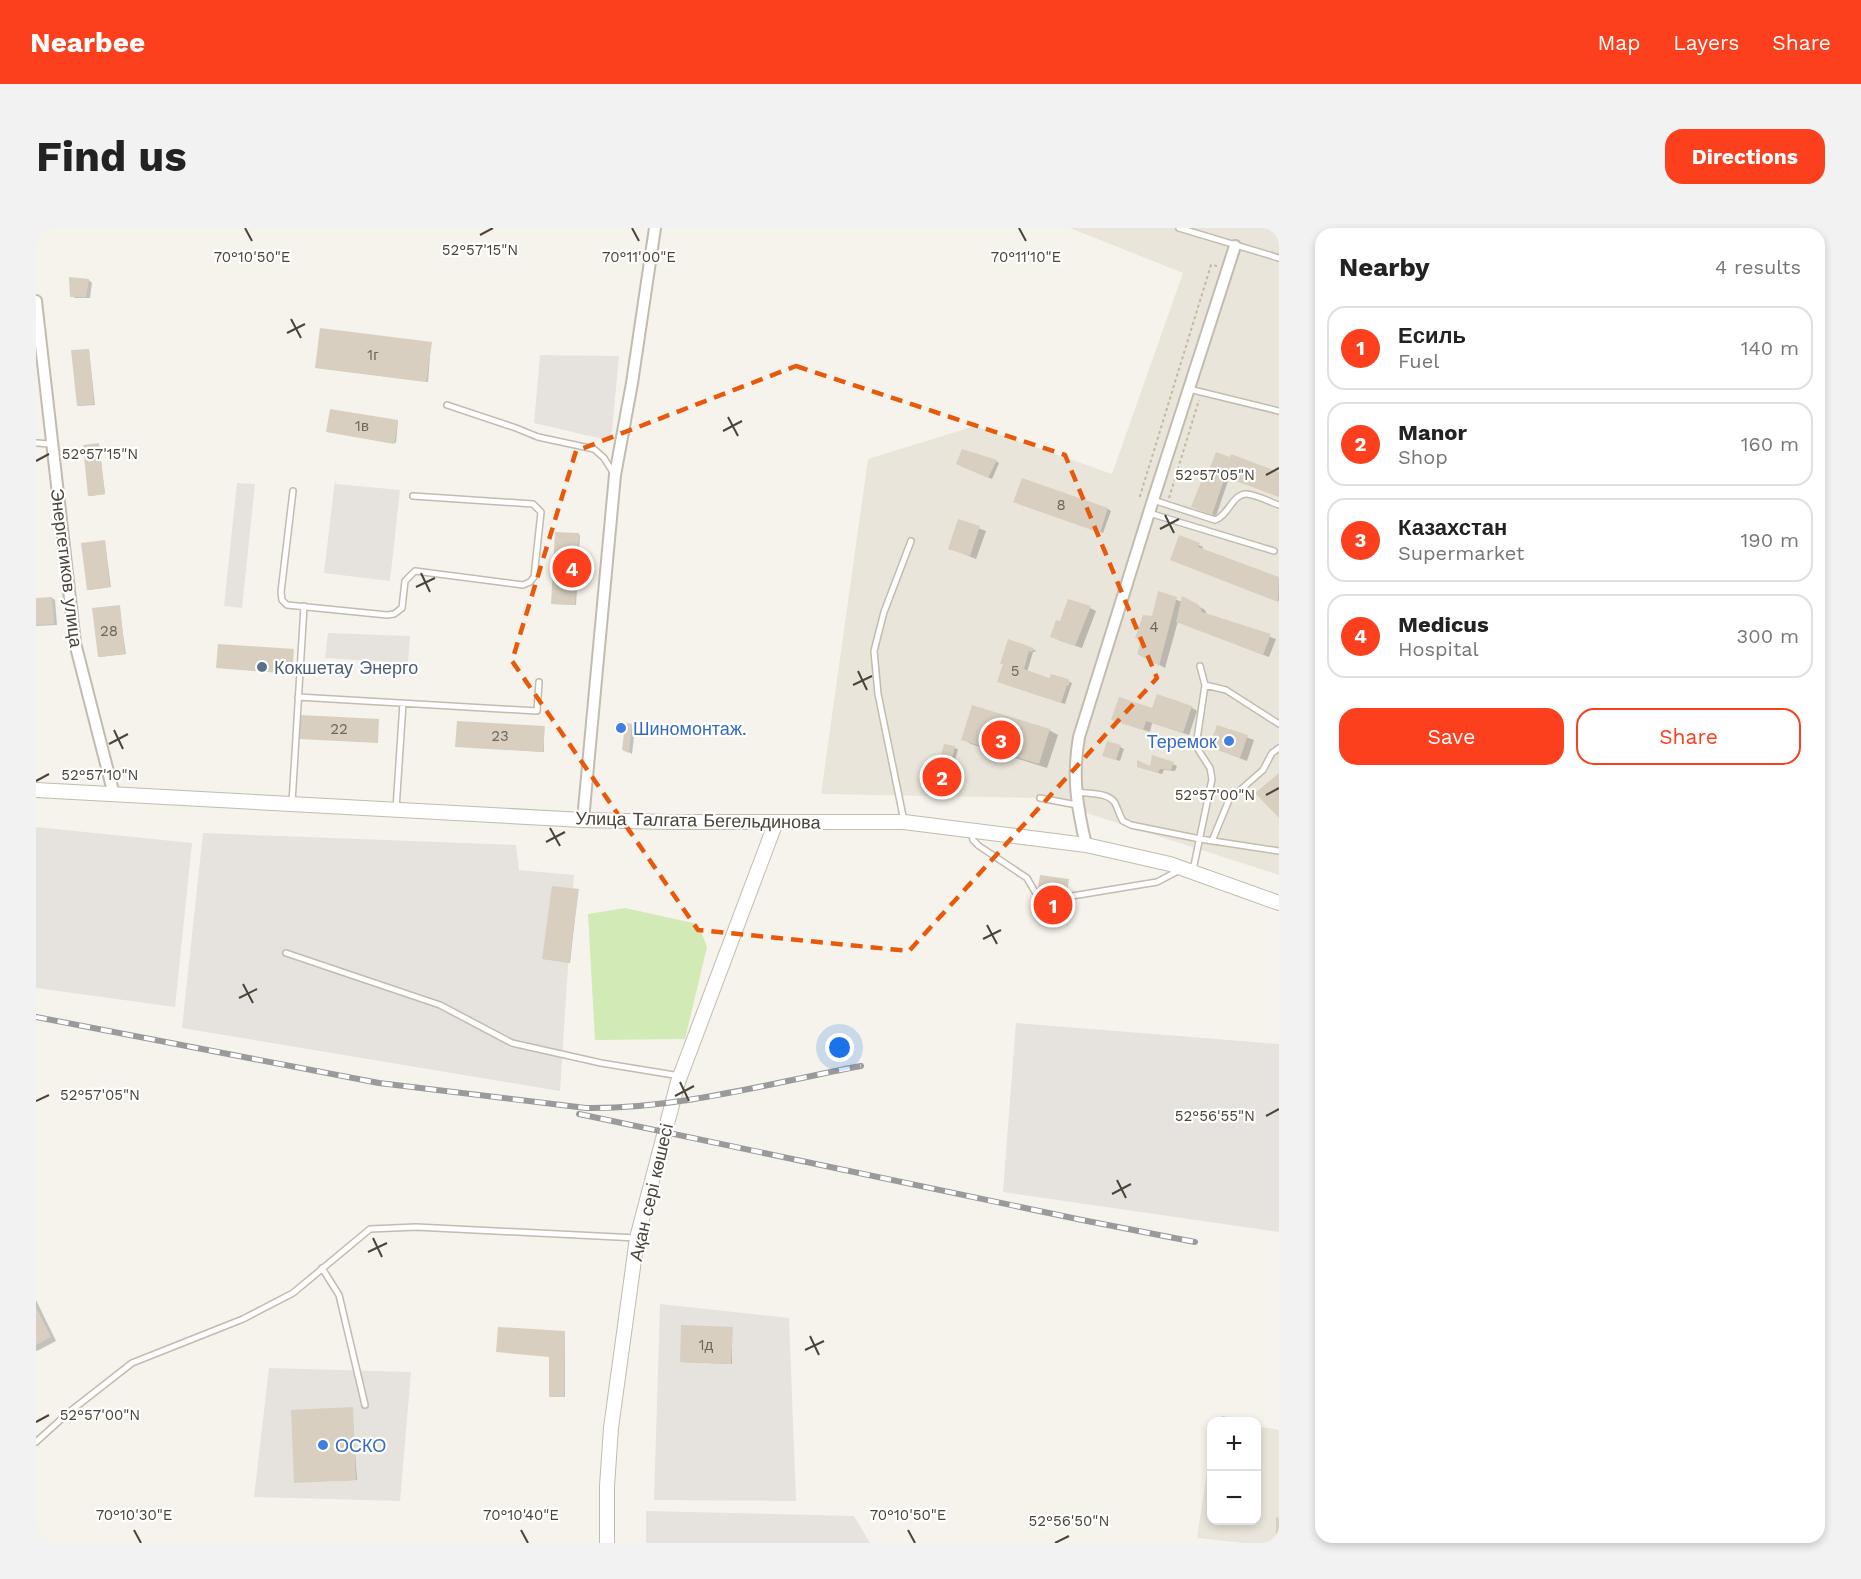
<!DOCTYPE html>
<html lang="en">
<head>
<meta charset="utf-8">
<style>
  :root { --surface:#fff; --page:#f2f2f2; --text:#222; --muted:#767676; --line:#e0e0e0; --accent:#fc3f1d }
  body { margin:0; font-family:"Work Sans",sans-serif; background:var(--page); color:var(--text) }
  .controls { position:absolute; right:18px; bottom:18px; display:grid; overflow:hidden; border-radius:12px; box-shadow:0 3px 9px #0003 }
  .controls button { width:54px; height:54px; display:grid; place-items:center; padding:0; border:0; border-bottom:2px solid var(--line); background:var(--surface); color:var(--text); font:30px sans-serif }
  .you { position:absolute; left:804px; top:820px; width:21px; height:21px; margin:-15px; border:4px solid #fff; border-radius:50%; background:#1a73e8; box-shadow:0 0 0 9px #1a73e833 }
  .badge { display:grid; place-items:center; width:39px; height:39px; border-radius:50%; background:var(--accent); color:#fff; font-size:20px; font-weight:700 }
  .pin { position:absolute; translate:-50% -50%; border:3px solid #fff; box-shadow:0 2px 6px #0006 }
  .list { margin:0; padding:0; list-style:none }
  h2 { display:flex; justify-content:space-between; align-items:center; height:78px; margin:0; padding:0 24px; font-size:26px }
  h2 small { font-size:20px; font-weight:400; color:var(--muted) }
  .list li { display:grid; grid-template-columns:39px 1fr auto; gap:18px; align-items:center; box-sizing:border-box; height:84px; margin:0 12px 12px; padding:0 12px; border:2px solid var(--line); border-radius:18px }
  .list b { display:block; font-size:22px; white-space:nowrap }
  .list p { margin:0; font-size:20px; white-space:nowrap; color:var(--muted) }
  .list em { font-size:20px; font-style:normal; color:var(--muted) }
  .actions { display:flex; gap:12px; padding:18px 24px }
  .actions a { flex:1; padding:14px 0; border:2px solid var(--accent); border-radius:18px; text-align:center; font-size:21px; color:var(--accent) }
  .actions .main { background:var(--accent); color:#fff }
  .map { position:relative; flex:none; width:1243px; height:1315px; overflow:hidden; border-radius:18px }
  header { display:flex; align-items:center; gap:36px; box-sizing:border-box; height:84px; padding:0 30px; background:var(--accent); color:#fff }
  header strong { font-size:28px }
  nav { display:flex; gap:33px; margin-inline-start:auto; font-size:21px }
  .intro { display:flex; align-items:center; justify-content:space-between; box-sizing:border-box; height:144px; padding:0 36px }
  h1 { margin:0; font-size:42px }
  .button { padding:15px 27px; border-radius:18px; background:var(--accent); color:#fff; font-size:21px; font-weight:700 }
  main { display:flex; gap:36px; padding:0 36px }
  aside { flex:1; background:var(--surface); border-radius:18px; box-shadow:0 3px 9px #0003 }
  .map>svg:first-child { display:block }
  .residential { fill:#eae5da }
  .industrial { fill:#e6e2dd }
  .green { fill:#d2eab5 }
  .shadow { fill:#0003 }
  .building { fill:#d8cfc1 }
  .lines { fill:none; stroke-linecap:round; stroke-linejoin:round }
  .service-casing { stroke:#c2bbae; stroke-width:8 }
  .minor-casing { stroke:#c2bbae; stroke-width:14 }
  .tertiary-casing { stroke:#c2bbae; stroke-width:16 }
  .path { stroke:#c4b79f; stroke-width:2; stroke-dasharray:3 3; stroke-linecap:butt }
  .service { stroke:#fff; stroke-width:5 }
  .minor { stroke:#fff; stroke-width:10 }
  .tertiary { stroke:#fff; stroke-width:14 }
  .rail-casing { stroke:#9a9a9a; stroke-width:6 }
  .rail { stroke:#fff; stroke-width:4; stroke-dasharray:11; stroke-linecap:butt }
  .marked { fill:none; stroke:#e8590c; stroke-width:4.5; stroke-dasharray:12 8; stroke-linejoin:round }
  .ticks { fill:none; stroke:#4b4439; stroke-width:2 }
  .service-dot { fill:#5c6f8a; stroke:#fff; stroke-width:2 }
  .shop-dot { fill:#3f7fe0; stroke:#fff; stroke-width:2 }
  .labels { text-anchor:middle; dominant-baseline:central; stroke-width:4.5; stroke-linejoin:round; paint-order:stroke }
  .number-label { font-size:15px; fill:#6e675b }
  .street-label { font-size:18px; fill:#4b4439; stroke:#fff }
  .service-label { font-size:18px; fill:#4e5e75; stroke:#fff; text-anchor:start }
  .shop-label { font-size:18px; fill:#366cbe; stroke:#fff; text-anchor:start }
  .ticks-label { font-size:15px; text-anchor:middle; fill:#4b4439; stroke:#fff; stroke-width:4.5; stroke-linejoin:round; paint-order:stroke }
</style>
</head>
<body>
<header>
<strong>Nearbee</strong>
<nav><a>Map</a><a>Layers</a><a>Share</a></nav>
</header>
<div class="intro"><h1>Find us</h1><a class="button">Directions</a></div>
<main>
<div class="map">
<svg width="1243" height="1315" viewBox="0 0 1243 1315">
  <rect width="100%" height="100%" fill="#f6f3ec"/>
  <path class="residential" d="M 1034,0 L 1243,0 L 1243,647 L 1004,570 L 785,566 L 832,231 L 939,198 L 1076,246 L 1147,45 Z
    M 1221,1198 L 1243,1202 L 1243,1315 L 1209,1315 L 1161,1310 L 1175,1217 L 1176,1292 L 1220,1292 Z"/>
  <path class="industrial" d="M 504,127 L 583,128 L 575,213 L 498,195 Z
    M 299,252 L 300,256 L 364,262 L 354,353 L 288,345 Z
    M 201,255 L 219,256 L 206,380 L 188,378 Z
    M 292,405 L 374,408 L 372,435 L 289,430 Z
    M 0,599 L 156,615 L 139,779 L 0,760 Z
    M 167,605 L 480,617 L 483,642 L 538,647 L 524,863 L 146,800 Z
    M 980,795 L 1243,816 L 1243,1004 L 967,964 Z
    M 624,1076 L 753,1090 L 760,1273 L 618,1272 Z
    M 233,1140 L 375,1144 L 364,1273 L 218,1269 Z
    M 610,1283 L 818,1288 L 834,1315 L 610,1315 Z"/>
  <path class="green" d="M 589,680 L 662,696 L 671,719 L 649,811 L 559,812 L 552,686 Z"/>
  <path class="shadow" d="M 53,52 L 56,55 L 54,70 L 39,70 L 35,68 Z
    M 395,116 L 392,154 L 282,140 Z
    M 53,122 L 59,177 L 43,178 L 42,177 Z
    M 362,193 L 360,215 L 293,204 Z
    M 63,217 L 69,266 L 55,268 L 53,267 Z
    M 1196,228 L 1243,246 L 1243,268 L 1193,250 L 1180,288 L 1161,281 L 1172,248 Z
    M 960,233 L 963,235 L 956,251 L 925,238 Z
    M 983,276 L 1072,281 L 1075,283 L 1067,305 Z
    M 923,293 L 950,303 L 940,331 L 913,320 Z
    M 520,305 L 544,307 L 540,377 L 518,376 Z
    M 1144,309 L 1167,319 L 1166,322 L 1243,351 L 1243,373 L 1140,333 Z
    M 69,314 L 75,359 L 53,362 L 52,361 Z
    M 1123,365 L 1146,374 L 1147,370 L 1169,382 L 1171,387 L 1240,411 L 1233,429 L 1142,393 L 1129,440 L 1102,425 L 1117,390 Z
    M 16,370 L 19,372 L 21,397 L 0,398 L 0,371 Z
    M 83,379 L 90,426 L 64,429 L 63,428 Z
    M 1054,380 L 1060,383 L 1046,420 L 1022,412 L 1025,395 Z
    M 973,413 L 1001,423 L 997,424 L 991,444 L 1014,452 L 1032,453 L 1036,455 L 1029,476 L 966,455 Z
    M 257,423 L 257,445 L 181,439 Z
    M 1155,479 L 1161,483 L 1153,507 L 1116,495 L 1114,504 L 1083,494 L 1117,482 Z
    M 595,497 L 599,499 L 596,526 L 588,521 L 590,505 L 582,502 Z
    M 1182,499 L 1218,512 L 1211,533 L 1175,519 Z
    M 508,500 L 508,524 L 422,518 Z
    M 1013,502 L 1022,507 L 1011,540 L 935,516 L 927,511 Z
    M 909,518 L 922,521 L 911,565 L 902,561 Z
    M 1084,519 L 1088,521 L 1084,533 L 1071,529 Z
    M 1137,536 L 1141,538 L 1139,543 L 1128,542 L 1126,546 L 1106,540 Z
    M 1032,653 L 1032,664 L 1022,663 L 1020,675 L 1028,678 L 1027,685 L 1008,681 L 1012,674 L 1014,662 Z
    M 542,663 L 534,735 L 509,731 Z
    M 0,1072 L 20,1113 L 1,1123 L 0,1122 Z
    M 696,1100 L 696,1136 L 645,1134 Z
    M 529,1105 L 529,1169 L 515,1168 Z
    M 316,1180 L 321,1252 L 260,1254 Z"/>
  <path class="building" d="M 33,49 L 53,51 L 50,69 L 34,69 Z
    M 284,100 L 396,114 L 390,154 L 279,140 Z
    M 53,121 L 58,176 L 41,178 L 35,122 Z
    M 294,181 L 362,192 L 358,216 L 290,204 Z
    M 63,215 L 69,266 L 52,268 L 47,217 Z
    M 926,221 L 961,232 L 952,250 L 920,236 Z
    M 1180,224 L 1194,229 L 1195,226 L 1243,244 L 1243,269 L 1189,249 L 1176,287 L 1155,279 L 1168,246 L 1171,247 Z
    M 986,250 L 1072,280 L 1064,305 L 977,274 Z
    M 922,291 L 944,298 L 934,328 L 912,321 Z
    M 519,304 L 543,305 L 539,377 L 515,376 Z
    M 1143,307 L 1164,315 L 1162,319 L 1243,349 L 1242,374 L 1134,332 Z
    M 69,312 L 74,359 L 51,362 L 45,315 Z
    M 1122,363 L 1141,369 L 1123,438 L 1101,426 L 1105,413 L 1099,410 L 1107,387 L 1116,388 Z
    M 1146,368 L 1163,377 L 1166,384 L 1235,406 L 1227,427 L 1140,394 Z
    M 16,369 L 18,396 L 0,397 L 0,370 Z
    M 1032,371 L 1055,378 L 1039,418 L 1014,409 L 1020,392 L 1024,393 Z
    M 84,377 L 89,426 L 62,429 L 56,380 Z
    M 972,411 L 998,420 L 996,424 L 993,423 L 988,441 L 1013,450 L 1015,446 L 1032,451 L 1034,454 L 1032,458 L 1031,457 L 1025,475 L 961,454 L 967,436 L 964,436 Z
    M 182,416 L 258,421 L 256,446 L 180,440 Z
    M 1121,466 L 1156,478 L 1147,505 L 1110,493 L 1107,502 L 1075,492 L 1083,469 L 1116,480 Z
    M 936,477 L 1014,501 L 1003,536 L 925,512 Z
    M 264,487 L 343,491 L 342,515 L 263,511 Z
    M 421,493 L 509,498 L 507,524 L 419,519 Z
    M 582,493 L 596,496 L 593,525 L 586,522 L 588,505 L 580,503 Z
    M 1181,497 L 1212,507 L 1204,530 L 1173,519 Z
    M 1071,513 L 1085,517 L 1080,532 L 1066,528 Z
    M 908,516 L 919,518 L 908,564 L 896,560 Z
    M 1116,527 L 1138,534 L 1135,542 L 1124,541 L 1122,545 L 1101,539 L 1101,532 L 1114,538 Z
    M 1243,545 L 1243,590 L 1219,565 Z
    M 1004,647 L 1033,651 L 1031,664 L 1021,663 L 1019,674 L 1025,675 L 1024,684 L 1006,682 L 1007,672 L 1011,673 L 1012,662 L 1002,660 Z
    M 516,658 L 543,661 L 533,735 L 506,731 Z
    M 0,1079 L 15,1109 L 0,1117 Z
    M 645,1097 L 697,1099 L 695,1136 L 644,1134 Z
    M 462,1099 L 529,1103 L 528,1169 L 513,1169 L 513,1129 L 460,1124 Z
    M 317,1179 L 320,1252 L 258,1255 L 255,1182 Z
    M 1186,1188 L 1208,1193 L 1208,1194 L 1186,1194 Z
    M 1240,1289 L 1243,1290 L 1243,1308 L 1240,1308 Z"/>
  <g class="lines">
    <g class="service-casing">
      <path id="service" d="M 1143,0 L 1243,30
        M 1153,161 L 1243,183
        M 411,177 L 480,200 L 502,209 L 558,221 L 568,230 L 578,246
        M 0,215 L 15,216
        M 257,263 L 245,364 L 246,372 L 251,377 L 351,387 L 358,386 L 366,380 L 369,353 L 379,343 L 487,357 L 494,354 L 498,349 L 505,284 L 497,276 L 377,268
        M 1117,272 L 1179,292 C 1192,288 1197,265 1211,266 C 1221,267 1234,274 1243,277
        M 1113,285 L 1238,323
        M 1169,457 L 1190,462 L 1243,496
        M 262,469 L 501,483 L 503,454
        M 1041,564 C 1052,566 1072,564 1079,575 C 1082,581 1083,587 1087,593 L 1095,597 L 1164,611 L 1243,623
        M 1004,570 L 1041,577
        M 256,575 L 268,378
        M 360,581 L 367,475
        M 868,593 L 842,466 L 838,423 L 848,384 L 875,313
        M 935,603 L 937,612 L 943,618 L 991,650 L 999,664 L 1012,667
        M 1176,613 L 1193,572 L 1227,542 L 1236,525 L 1243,520
        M 1157,642 L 1176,551 L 1174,540 L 1160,518 L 1169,457 L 1164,438
        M 1020,668 L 1030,669 L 1121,654 L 1144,642
        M 250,725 L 404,777 L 476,815 L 565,835 L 644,848
        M 286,1040 L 303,1067 L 329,1177
        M 0,1214 L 32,1185 L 96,1135 L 207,1091 L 257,1065 L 334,1001 L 380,999 L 601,1010"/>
    </g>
    <g class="minor-casing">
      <path id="minor" d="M 0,73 L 39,415 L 78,567
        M 547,592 L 579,247 L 596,155 L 619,0
        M 1050,617 C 1041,579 1036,549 1043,509 L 1117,272 L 1199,18"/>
    </g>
    <g class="tertiary-casing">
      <path id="tertiary" d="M 0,562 L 547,592 L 633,594 L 868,594 L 1050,617 L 1134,636 L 1243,675
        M 571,1315 L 571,1258 L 575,1200 L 601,1010 L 642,854 L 740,594"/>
    </g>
    <path class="path" d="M 1105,268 L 1104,268 L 1175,37 L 1181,38
      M 1133,270 L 1163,172"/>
    <use href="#service" class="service"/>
    <use href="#minor" class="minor"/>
    <use href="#tertiary" class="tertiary"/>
    <g class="rail-casing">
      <path id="rail" d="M 0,789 L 343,855 L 550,880 C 643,881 735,855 825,838
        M 543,886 L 1046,992 L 1159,1014"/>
    </g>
    <use href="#rail" class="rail"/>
  </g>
  <path class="marked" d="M 760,138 L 1029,227 L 1121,450 L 873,723 L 662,702 L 476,433 L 540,223 Z"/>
  <path class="ticks" d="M 209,0 L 216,13M 596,0 L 603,13M 983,0 L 990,13M 444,7 L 457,0M 255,91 L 265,110M 251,105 L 269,96M 692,189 L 702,208M 687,203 L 706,193M 0,233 L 13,226M 1230,247 L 1243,240M 1129,287 L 1138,305M 1124,301 L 1143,291M 385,345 L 394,364M 380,359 L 399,350M 822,443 L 831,462M 817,457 L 836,448M 78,502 L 87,521M 73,516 L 92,506M 0,553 L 13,546M 1230,567 L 1243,560M 514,600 L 524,618M 510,614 L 529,604M 951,697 L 961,716M 947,711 L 965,702M 207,756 L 217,775M 203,770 L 221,761M 644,854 L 653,873M 639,868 L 658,858M 0,873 L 13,867M 1230,888 L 1243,881M 1081,952 L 1090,970M 1076,966 L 1095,956M 337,1010 L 346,1029M 332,1024 L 351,1015M 774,1108 L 783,1127M 769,1122 L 788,1113M 0,1194 L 13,1187M 98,1302 L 105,1315M 485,1302 L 492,1315M 872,1302 L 879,1315M 1019,1315 L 1033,1308"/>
  <circle class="service-dot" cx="226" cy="439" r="6"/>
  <g class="shop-dot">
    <circle cx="585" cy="500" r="6"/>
    <circle cx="1193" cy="513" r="6"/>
    <circle cx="287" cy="1217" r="6"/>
  </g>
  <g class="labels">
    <g class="number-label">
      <text x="337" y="127">1г</text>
      <text x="326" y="198">1в</text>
      <text x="1025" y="277">8</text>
      <text x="1118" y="399">4</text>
      <text x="73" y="403">28</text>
      <text x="979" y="443">5</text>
      <text x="303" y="501">22</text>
      <text x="464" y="508">23</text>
      <text x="670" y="1117">1д</text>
    </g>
    <g class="street-label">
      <text transform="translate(31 340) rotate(83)">Энергетиков улица</text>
      <text transform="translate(662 592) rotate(1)">Улица Талгата Бегельдинова</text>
      <text transform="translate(615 964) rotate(-77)">Ақан сері көшесі</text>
    </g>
    <g class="service-label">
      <text x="238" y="439">Кокшетау Энерго</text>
    </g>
    <g class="shop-label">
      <text x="597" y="500">Шиномонтаж.</text>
      <text x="1181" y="513" text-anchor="end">Теремок</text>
      <text x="299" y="1217">ОСКО</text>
    </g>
  </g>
  <g class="ticks-label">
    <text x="444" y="27">52°57'15"N</text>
    <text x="216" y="34">70°10'50"E</text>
    <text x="603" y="34">70°11'00"E</text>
    <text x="990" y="34">70°11'10"E</text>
    <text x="64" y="231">52°57'15"N</text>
    <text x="1179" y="252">52°57'05"N</text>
    <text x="64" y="552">52°57'10"N</text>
    <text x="1179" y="572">52°57'00"N</text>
    <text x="64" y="872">52°57'05"N</text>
    <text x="1179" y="893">52°56'55"N</text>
    <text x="64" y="1192">52°57'00"N</text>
    <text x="98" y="1292">70°10'30"E</text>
    <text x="485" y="1292">70°10'40"E</text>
    <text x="872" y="1292">70°10'50"E</text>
    <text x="1033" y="1298">52°56'50"N</text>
  </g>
</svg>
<div class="controls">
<button>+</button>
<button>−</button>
</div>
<div class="you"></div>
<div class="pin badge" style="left:1017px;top:677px">1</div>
<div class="pin badge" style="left:906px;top:549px">2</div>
<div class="pin badge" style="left:965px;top:512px">3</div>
<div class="pin badge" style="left:536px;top:340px">4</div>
</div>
<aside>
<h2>Nearby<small>4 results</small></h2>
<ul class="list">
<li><span class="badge">1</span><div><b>Есиль</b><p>Fuel</p></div><em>140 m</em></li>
<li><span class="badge">2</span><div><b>Manor</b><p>Shop</p></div><em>160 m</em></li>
<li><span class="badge">3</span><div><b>Казахстан</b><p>Supermarket</p></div><em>190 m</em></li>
<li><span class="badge">4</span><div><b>Medicus</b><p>Hospital</p></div><em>300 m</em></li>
</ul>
<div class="actions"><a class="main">Save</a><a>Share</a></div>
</aside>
</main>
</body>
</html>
